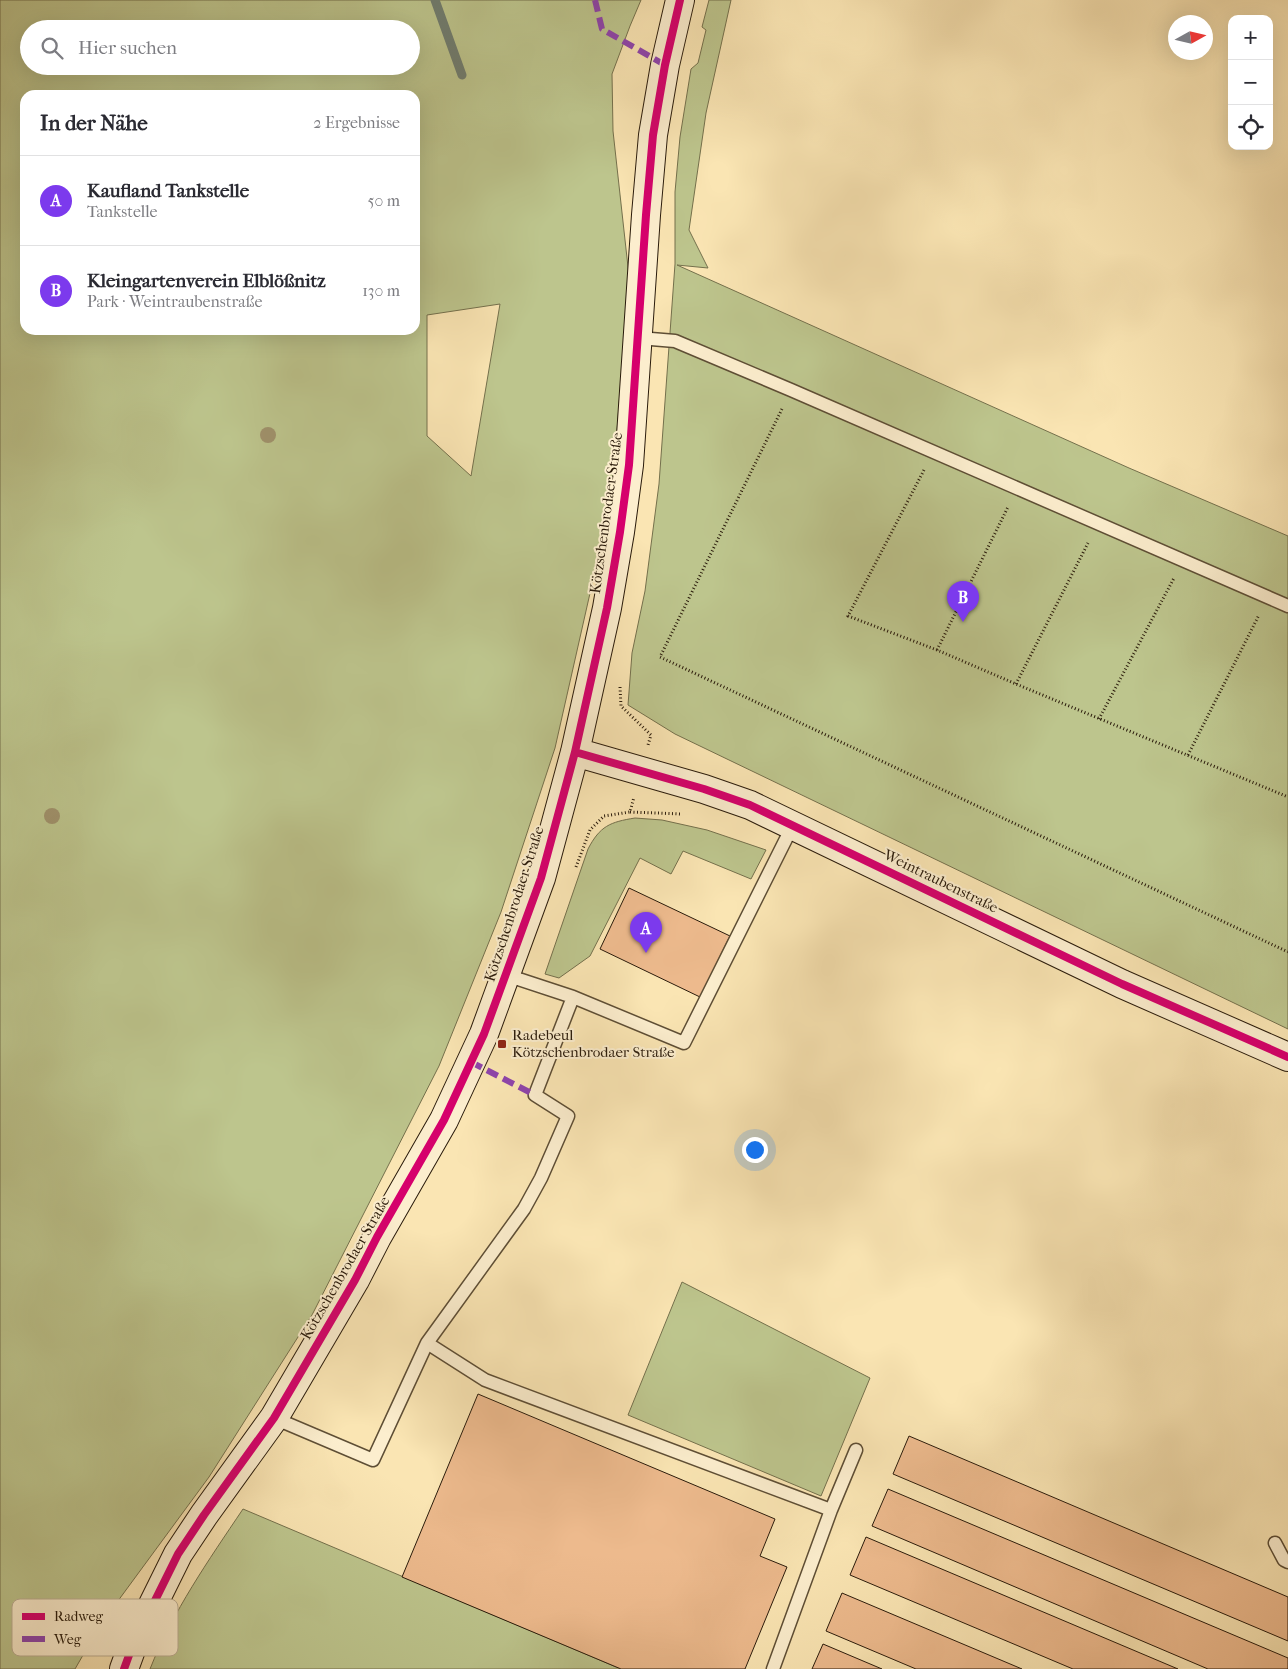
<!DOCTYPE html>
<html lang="de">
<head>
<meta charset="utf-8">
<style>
  :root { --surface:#fff; --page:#f2f2f3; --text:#2b2b33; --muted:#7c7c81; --line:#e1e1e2; --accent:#7c3aed }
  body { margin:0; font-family:"IM FELL French Canon",serif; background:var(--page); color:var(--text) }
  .controls { position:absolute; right:15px; top:15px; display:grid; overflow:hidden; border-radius:10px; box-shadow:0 5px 20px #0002 }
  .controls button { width:45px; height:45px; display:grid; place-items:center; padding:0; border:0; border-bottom:1px solid var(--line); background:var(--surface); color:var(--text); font:25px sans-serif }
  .compass { position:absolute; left:1168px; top:15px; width:45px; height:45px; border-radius:50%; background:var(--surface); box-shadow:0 5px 20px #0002; rotate:82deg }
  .you { position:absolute; left:754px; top:1149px; width:18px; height:18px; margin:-12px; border:4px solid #fff; border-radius:50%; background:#1a73e8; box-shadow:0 0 0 8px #1a73e833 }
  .badge { display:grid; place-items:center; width:32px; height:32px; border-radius:50%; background:var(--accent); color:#fff; font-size:16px; font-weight:700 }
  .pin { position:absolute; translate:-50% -41px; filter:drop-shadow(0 1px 2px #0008) }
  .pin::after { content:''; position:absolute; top:26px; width:18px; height:15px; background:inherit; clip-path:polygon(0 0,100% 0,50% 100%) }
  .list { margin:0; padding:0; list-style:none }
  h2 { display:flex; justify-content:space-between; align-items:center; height:65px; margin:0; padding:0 20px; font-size:21px }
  h2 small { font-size:16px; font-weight:400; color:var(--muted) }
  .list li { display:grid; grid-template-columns:32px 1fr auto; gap:15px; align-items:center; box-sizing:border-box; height:90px; padding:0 20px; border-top:1px solid var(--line) }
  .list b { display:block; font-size:19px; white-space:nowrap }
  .list p { margin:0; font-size:16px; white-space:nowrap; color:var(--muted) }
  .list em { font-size:16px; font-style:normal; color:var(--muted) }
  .icon { flex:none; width:28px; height:28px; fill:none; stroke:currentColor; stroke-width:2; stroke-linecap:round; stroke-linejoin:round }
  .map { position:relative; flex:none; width:1288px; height:1669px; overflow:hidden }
  .search { position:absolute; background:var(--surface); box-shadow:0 5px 20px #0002; left:20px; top:20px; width:400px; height:55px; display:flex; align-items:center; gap:12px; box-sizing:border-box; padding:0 18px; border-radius:28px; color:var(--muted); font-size:19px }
  .panel { position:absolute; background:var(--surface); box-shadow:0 5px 20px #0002; left:20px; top:90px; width:400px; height:245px; border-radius:15px }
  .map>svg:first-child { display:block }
  .green { fill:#bdc58d; stroke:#74704c; fill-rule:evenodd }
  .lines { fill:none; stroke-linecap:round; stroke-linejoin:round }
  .stream { stroke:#707d70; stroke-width:9 }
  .building { fill:#edba8d; stroke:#2a1b0b }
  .lane-casing { stroke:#5e4e35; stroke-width:15 }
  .secondary-casing { stroke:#2a1b0b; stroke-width:30 }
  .path { stroke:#2a1b0b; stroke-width:3; stroke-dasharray:1 2.5; stroke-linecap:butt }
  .lane { stroke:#fceece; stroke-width:12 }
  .secondary { stroke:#fceece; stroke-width:28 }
  .quiet { stroke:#8e44ad; stroke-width:6; stroke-dasharray:12 6; stroke-linecap:butt }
  .cycleway-casing { stroke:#fceece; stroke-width:11 }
  .cycleway { stroke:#d6006c; stroke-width:8 }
  .tree { fill:#a0926c }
  .poi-dot { fill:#8f2418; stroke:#fceece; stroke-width:2 }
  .labels { text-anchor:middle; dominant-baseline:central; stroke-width:4; stroke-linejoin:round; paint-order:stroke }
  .street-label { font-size:15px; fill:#2a1b0b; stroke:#fceece }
  .poi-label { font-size:15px; fill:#2a1b0b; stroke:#fceece; text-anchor:start }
  .key { fill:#fceece; stroke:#bdaf94; stroke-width:1 }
  .key-label { font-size:14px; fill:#2a1b0b }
</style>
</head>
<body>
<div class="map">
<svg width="1288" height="1669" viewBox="0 0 1288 1669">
  <rect width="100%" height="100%" fill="#fae5b3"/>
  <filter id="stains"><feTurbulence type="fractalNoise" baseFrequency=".004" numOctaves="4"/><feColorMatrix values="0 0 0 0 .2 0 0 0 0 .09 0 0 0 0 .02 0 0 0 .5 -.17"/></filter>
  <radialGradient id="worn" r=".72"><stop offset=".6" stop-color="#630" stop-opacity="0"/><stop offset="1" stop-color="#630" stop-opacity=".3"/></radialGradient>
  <path class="green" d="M 0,0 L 641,0 L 630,26 L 612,74 L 613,131 L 629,276 L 612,496 L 555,748 L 501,912 L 439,1066 L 312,1315 L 209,1477 L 101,1624 L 75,1669 L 0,1669 ZM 29,29 L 411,29 L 411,66 L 29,66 ZM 25,95 L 415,95 L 415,330 L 25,330 ZM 500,304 L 471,476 L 427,436 L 427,315 Z
    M 709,0 L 731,0 L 706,113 L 689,230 L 708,268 L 677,265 L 1129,468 L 1288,536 L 1288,1029 L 675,734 L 628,705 L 632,653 L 645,591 L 659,484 L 675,264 L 675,192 L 680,137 L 691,69 L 698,63 L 706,30 L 702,27 Z
    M 635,818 L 662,820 L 707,830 L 766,850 L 751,879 L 683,851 L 671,874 L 640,858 L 590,956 L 559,978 L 545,974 L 588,849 C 600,826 610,822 635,818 Z
    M 682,1282 L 870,1378 L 821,1496 L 628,1415 Z
    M 243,1509 L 621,1669 L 150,1669 C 173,1611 208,1561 243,1509 Z"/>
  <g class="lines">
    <path class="stream" d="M 435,0 L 462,75"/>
  </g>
  <path class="building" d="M 629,888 L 730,936 L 700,997 L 600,949 Z
    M 478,1394 L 775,1519 L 760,1556 L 787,1567 L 745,1669 L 621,1669 L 402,1577 Z
    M 909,1436 L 1288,1597 L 1288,1641 L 893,1474 Z
    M 888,1489 L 1288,1658 L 1288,1669 L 1208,1669 L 872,1526 Z
    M 866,1537 L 1178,1669 L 1073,1669 L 850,1575 Z
    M 842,1593 L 1022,1669 L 916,1669 L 826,1631 Z
    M 823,1644 L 882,1669 L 812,1669 Z"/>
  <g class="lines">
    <g class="lane-casing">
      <path id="lane" d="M 639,338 L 675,341 L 791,390 L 1288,606
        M 506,975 L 573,997 L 684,1043 L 793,825
        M 427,1343 L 524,1209 L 541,1178 L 568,1116 L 535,1095 L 573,997
        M 274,1418 L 373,1460 L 427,1343 L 485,1380 L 831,1510
        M 1275,1543 L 1284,1560 L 1288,1562
        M 773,1669 L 831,1510 L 856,1450"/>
    </g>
    <g class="secondary-casing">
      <path id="secondary" d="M 575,752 L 704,789 L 750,805 L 1122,984 L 1288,1057
        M 124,1669 L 132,1647 L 178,1554 L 204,1515 L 274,1418 L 355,1280 L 377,1237 L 444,1120 L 484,1034 L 541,878 L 575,752 L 607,608 L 620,532 L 629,465 L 646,215 L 653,135 L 665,65 L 680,0"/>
    </g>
    <path class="path" d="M 782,409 L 660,657 L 1288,952
      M 924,470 L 848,616 L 937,650 L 1016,684 L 1288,797
      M 937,650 L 1008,507
      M 1016,684 L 1088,543
      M 620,687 L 621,706 L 651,735 L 648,745
      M 1099,719 L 1174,578
      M 1188,755 L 1259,615
      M 630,812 L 682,814
      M 576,867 L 590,830 L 604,816 L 630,812 L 634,797"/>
    <use href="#lane" class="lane"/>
    <use href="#secondary" class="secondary"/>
    <path class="quiet" d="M 595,0 L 602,29 L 665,65
      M 471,1062 L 535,1095"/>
    <g class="cycleway-casing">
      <path id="cycleway" d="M 575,752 L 704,789 L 750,805 L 1122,984 L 1288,1057
        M 124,1669 L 132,1647 L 178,1554 L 204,1515 L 274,1418 L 355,1280 L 377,1237 L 444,1120 L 484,1034 L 541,878 L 575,752 L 607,608 L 620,532 L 629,465 L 646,215 L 653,135 L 665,65 L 680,0"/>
    </g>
    <use href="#cycleway" class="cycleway"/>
  </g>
  <g class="tree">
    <circle cx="268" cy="435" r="8"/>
    <circle cx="52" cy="816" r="8"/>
  </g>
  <rect class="poi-dot" x="497" y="1039" width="10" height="10" rx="2.5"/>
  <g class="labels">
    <g class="street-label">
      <text transform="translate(606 513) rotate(-82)">Kötzschenbrodaer Straße</text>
      <text transform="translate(941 881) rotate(26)">Weintraubenstraße</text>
      <text transform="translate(514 904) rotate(-72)">Kötzschenbrodaer Straße</text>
      <text transform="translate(345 1268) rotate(-60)">Kötzschenbrodaer Straße</text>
    </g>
    <g class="poi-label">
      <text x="512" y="1035">Radebeul<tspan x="512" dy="17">Kötzschenbrodaer Straße</tspan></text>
    </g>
  </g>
  <rect x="12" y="1599" width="166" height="57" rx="8" class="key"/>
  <rect x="22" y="1613" width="23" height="7" fill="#d6006c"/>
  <rect x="22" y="1636" width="23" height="6" fill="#8e44ad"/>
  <g class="key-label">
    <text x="54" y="1621">Radweg</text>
    <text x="54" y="1644">Weg</text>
  </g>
  <rect width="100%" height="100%" filter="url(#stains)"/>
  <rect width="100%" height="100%" fill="url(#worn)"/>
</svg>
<div class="controls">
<button>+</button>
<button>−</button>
<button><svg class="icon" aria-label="locate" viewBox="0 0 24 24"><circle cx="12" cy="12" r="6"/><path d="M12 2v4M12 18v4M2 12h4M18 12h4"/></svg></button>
</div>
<svg class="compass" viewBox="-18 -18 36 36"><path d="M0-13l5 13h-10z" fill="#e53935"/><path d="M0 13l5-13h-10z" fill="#7c7c81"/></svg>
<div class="you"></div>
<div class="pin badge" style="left:646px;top:953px">A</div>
<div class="pin badge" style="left:963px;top:622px">B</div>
<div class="search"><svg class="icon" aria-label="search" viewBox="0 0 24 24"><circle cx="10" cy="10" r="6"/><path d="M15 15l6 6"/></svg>Hier suchen</div>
<section class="panel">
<h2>In der Nähe<small>2 Ergebnisse</small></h2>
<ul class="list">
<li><span class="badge">A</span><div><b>Kaufland Tankstelle</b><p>Tankstelle</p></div><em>50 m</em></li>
<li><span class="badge">B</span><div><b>Kleingartenverein Elblößnitz</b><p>Park · Weintraubenstraße</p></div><em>130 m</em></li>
</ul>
</section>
</div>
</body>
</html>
